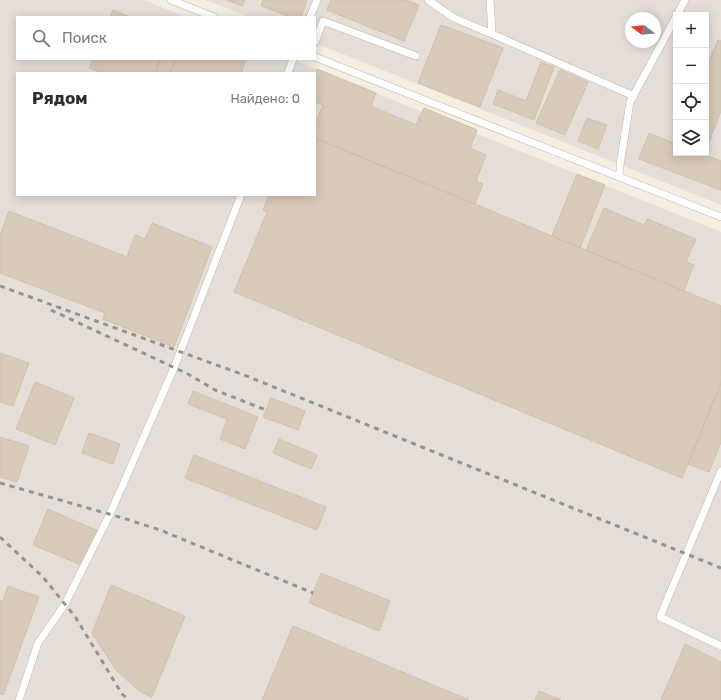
<!DOCTYPE html>
<html lang="ru">
<head>
<meta charset="utf-8">
<style>
  :root { --surface:#fff; --page:#f7f7f7; --text:#2b2b33; --muted:#7c7c81; --line:#e1e1e2 }
  body { margin:0; font-family:Rubik,sans-serif; background:var(--page); color:var(--text) }
  .controls { position:absolute; right:12px; top:12px; display:grid; overflow:hidden; border-radius:0px; box-shadow:0 2px 10px #0003 }
  .controls button { width:36px; height:36px; display:grid; place-items:center; padding:0; border:0; border-bottom:1px solid var(--line); background:var(--surface); color:var(--text); font:20px sans-serif }
  .compass { position:absolute; left:625px; top:12px; width:36px; height:36px; border-radius:50%; background:var(--surface); box-shadow:0 2px 10px #0003; rotate:286deg }
  .list { margin:0; padding:0; list-style:none }
  h2 { display:flex; justify-content:space-between; align-items:center; height:52px; margin:0; padding:0 16px; font-size:17px }
  h2 small { font-size:13px; font-weight:400; color:var(--muted) }
  .icon { flex:none; width:22px; height:22px; fill:none; stroke:currentColor; stroke-width:2; stroke-linecap:round; stroke-linejoin:round }
  .map { position:relative; flex:none; width:721px; height:700px; overflow:hidden }
  .search { position:absolute; background:var(--surface); box-shadow:0 2px 10px #0003; left:16px; top:16px; width:300px; height:44px; display:flex; align-items:center; gap:10px; box-sizing:border-box; padding:0 14px; border-radius:0px; color:var(--muted); font-size:15px }
  .panel { position:absolute; background:var(--surface); box-shadow:0 2px 10px #0003; left:16px; top:72px; width:300px; height:124px; border-radius:0px }
  .map>svg:first-child { display:block }
  .industrial { fill:#e5ded8; fill-rule:evenodd }
  .building { fill:#d9cbb9; stroke:#d2bfa9 }
  .lines { fill:none; stroke-linecap:round; stroke-linejoin:round }
  .service-casing { stroke:#c2b7a7; stroke-width:8 }
  .service { stroke:#fff; stroke-width:7 }
  .rail { stroke:#949494; stroke-width:3; stroke-dasharray:5 5; stroke-linecap:butt }
</style>
</head>
<body>
<div class="map">
<svg width="721" height="700" viewBox="0 0 721 700">
  <rect width="100%" height="100%" fill="#f3ede2"/>
  <path class="industrial" d="M 0,0 L 144,0 L 186,17 L 17,17 L 17,59 L 291,59 L 721,232 L 721,700 L 0,700 ZM 17,73 L 315,73 L 315,195 L 17,195 Z
    M 206,0 L 721,0 L 721,205 L 315,43 L 315,17 L 249,17 ZM 676,15 L 706,15 L 706,153 L 676,153 ZM 631,18 L 655,18 L 655,42 L 631,42 Z"/>
  <path class="building" d="M 227,0 L 245,0 L 242,6 Z
    M 263,0 L 307,0 L 301,17 L 291,17 L 261,6 Z
    M 331,0 L 406,0 L 419,5 L 404,41 L 327,10 Z
    M 113,10 L 130,17 L 110,17 Z
    M 441,25 L 503,48 L 480,107 L 418,83 Z
    M 718,40 L 721,41 L 721,111 L 707,147 L 706,69 Z
    M 93,59 L 160,59 L 155,73 L 103,73 L 89,68 Z
    M 160,59 L 176,59 L 170,73 L 155,73 Z
    M 176,59 L 246,59 L 241,73 L 170,73 Z
    M 541,62 L 554,67 L 534,120 L 493,104 L 498,90 L 526,101 Z
    M 317,69 L 376,93 L 371,106 L 416,125 L 424,108 L 477,130 L 470,148 L 486,155 L 476,181 L 483,184 L 475,204 L 315,138 L 315,124 L 323,105 L 315,102 L 315,74 Z
    M 560,70 L 588,82 L 565,135 L 536,123 Z
    M 587,118 L 607,125 L 598,149 L 578,141 Z
    M 649,133 L 676,144 L 676,153 L 700,153 L 721,161 L 721,190 L 639,159 Z
    M 315,138 L 721,306 L 721,383 L 682,478 L 234,292 L 267,212 L 263,210 L 269,195 L 315,195 Z
    M 577,174 L 605,185 L 580,248 L 552,236 Z
    M 604,208 L 644,225 L 647,219 L 696,239 L 686,262 L 694,265 L 684,291 L 586,250 Z
    M 9,211 L 127,257 L 135,235 L 145,239 L 152,223 L 212,247 L 174,347 L 103,319 L 105,313 L 0,273 L 0,235 Z
    M 0,353 L 29,363 L 13,406 L 0,402 Z
    M 35,382 L 74,398 L 55,445 L 16,429 Z
    M 721,383 L 721,442 L 709,472 L 688,464 Z
    M 193,391 L 258,417 L 245,449 L 220,439 L 227,419 L 188,404 Z
    M 271,398 L 305,411 L 298,430 L 263,417 Z
    M 89,433 L 120,444 L 113,464 L 82,453 Z
    M 0,437 L 29,446 L 17,482 L 0,477 Z
    M 279,439 L 317,455 L 311,469 L 273,453 Z
    M 194,455 L 326,507 L 317,530 L 185,478 Z
    M 48,509 L 98,531 L 84,566 L 33,545 Z
    M 321,573 L 390,601 L 379,631 L 309,603 Z
    M 111,585 L 185,616 L 152,697 L 139,691 L 116,670 L 92,633 Z
    M 8,586 L 39,597 L 3,695 L 0,694 L 0,600 L 3,601 Z
    M 293,626 L 469,700 L 262,700 Z
    M 685,644 L 721,662 L 721,700 L 661,700 Z
    M 539,691 L 561,700 L 535,700 Z"/>
  <g class="lines">
    <g class="service-casing">
      <path id="service" d="M 171,0 L 214,17
        M 428,0 L 454,18 L 492,34
        M 490,0 L 492,34 L 634,96
        M 677,15 L 685,0
        M 310,17 L 317,0
        M 315,42 L 323,21 L 416,56
        M 315,57 L 721,217
        M 288,73 L 293,59
        M 620,177 L 620,165 L 630,102 L 676,17
        M 721,471 L 660,617 L 721,646
        M 19,700 L 38,643 L 65,604 L 110,514 L 174,368 L 241,195"/>
    </g>
    <use href="#service" class="service"/>
    <path class="rail" d="M 0,286 L 244,375 L 721,568
      M 51,310 L 188,374 L 215,390 L 266,410
      M 0,483 L 123,518 L 160,530 L 313,593
      M 0,537 L 43,577 L 76,618 L 122,694 L 129,700"/>
  </g>
</svg>
<div class="controls">
<button>+</button>
<button>−</button>
<button><svg class="icon" aria-label="locate" viewBox="0 0 24 24"><circle cx="12" cy="12" r="6"/><path d="M12 2v4M12 18v4M2 12h4M18 12h4"/></svg></button>
<button><svg class="icon" aria-label="layers" viewBox="0 0 24 24"><path d="M12 4l9 5-9 5-9-5zM3 14l9 5 9-5"/></svg></button>
</div>
<svg class="compass" viewBox="-18 -18 36 36"><path d="M0-13l5 13h-10z" fill="#e53935"/><path d="M0 13l5-13h-10z" fill="#7c7c81"/></svg>
<div class="search"><svg class="icon" aria-label="search" viewBox="0 0 24 24"><circle cx="10" cy="10" r="6"/><path d="M15 15l6 6"/></svg>Поиск</div>
<section class="panel">
<h2>Рядом<small>Найдено: 0</small></h2>
<ul class="list">
</ul>
</section>
</div>
</body>
</html>
